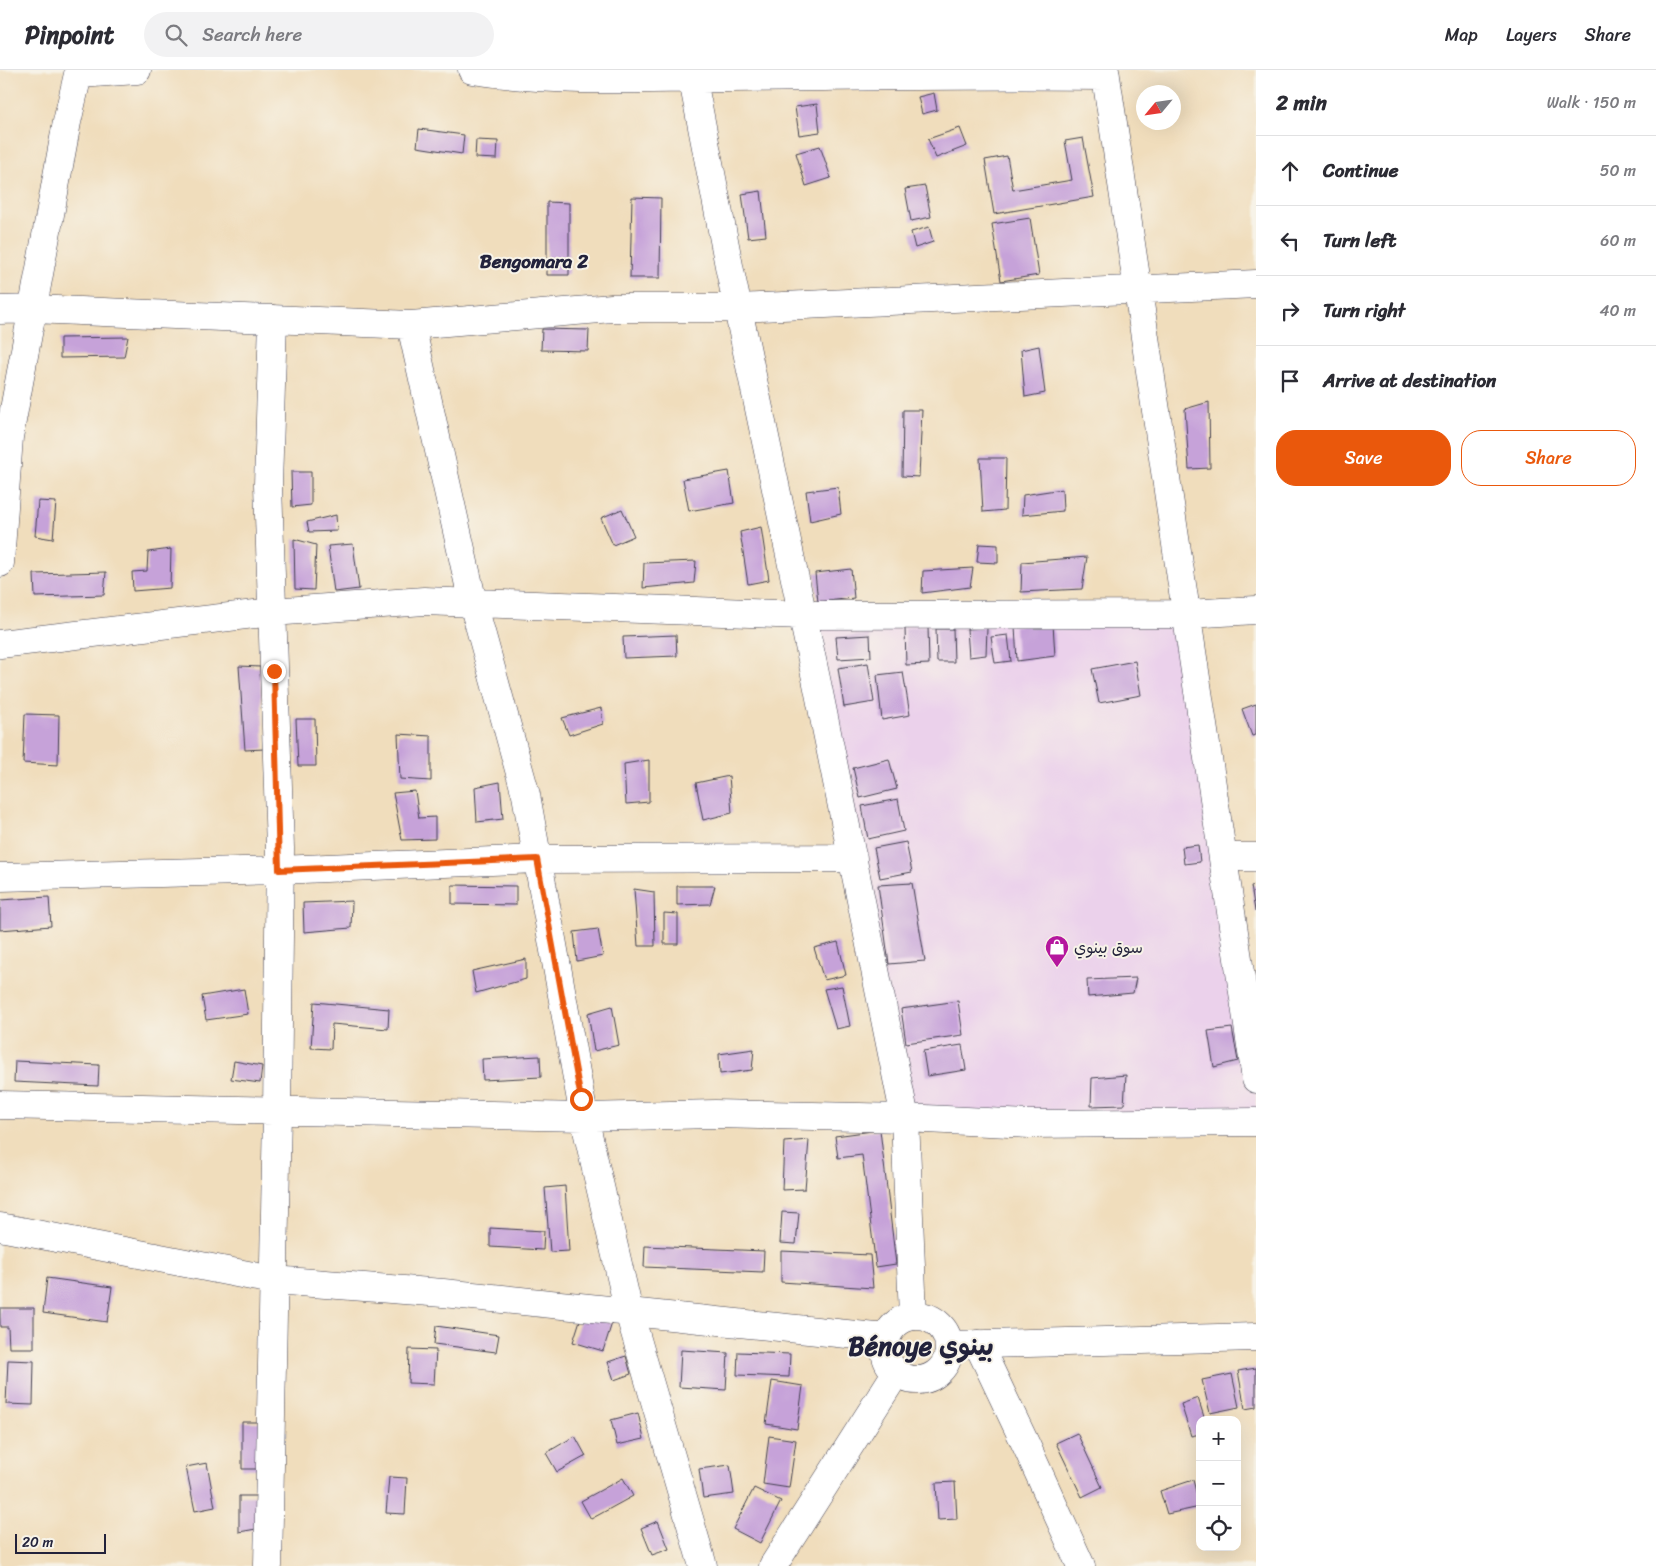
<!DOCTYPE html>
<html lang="en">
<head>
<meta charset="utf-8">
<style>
  :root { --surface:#fff; --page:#f2f2f3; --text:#2b2b33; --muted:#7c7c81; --line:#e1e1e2; --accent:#ea580c }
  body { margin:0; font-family:Sriracha,"Playpen Sans Arabic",sans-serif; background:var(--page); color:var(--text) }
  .controls { position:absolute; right:15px; bottom:15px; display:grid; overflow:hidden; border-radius:10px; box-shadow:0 5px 20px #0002 }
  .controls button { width:45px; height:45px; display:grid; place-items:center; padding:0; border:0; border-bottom:1px solid var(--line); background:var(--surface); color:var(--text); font:25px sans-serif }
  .compass { position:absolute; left:1136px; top:15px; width:45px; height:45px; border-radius:50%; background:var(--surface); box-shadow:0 5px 20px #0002; rotate:241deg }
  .scale { position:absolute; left:15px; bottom:12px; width:91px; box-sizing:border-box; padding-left:5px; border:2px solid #22223b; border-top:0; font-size:14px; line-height:18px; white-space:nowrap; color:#22223b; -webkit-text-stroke:4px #f7f3e8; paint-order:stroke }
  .stop { position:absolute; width:15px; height:15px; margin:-11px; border:4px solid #ea580c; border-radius:50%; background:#fff }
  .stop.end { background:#ea580c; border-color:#fff; box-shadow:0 1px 5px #0008 }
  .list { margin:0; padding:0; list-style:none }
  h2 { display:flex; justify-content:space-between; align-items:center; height:65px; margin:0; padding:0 20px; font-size:21px }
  h2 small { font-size:16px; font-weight:400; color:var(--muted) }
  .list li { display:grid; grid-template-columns:32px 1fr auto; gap:15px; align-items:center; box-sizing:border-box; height:70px; padding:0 20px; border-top:1px solid var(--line) }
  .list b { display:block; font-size:19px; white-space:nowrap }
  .list em { font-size:16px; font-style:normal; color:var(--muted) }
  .actions { display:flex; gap:10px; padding:15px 20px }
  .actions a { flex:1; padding:11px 0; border:1px solid var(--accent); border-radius:20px; text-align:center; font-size:18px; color:var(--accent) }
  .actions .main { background:var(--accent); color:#fff }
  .icon { flex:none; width:28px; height:28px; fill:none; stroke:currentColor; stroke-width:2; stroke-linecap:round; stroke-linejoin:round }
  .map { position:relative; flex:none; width:1256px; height:1496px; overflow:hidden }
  header { display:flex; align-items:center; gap:30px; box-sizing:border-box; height:70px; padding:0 25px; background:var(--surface); border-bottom:1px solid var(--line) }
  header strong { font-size:24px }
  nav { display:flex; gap:28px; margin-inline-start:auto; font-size:18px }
  .search { width:350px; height:45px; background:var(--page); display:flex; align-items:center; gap:12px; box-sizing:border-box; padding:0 18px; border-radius:28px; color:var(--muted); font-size:19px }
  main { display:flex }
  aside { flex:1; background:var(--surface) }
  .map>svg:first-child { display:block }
  .built { fill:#ebd1eb }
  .building { fill:#c6a2d9 }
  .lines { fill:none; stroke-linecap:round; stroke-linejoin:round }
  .minor-casing { stroke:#413e4e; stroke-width:29 }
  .tertiary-casing { stroke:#413e4e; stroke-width:29 }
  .minor { stroke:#fff; stroke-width:28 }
  .tertiary { stroke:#fff; stroke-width:28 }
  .route { stroke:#ea580c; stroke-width:6 }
  .labels { text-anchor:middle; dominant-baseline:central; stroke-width:4; stroke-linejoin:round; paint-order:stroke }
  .poi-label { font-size:16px; fill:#22223b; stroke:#f7f3e8; text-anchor:start }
  .quarter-label { font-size:19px; font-weight:bold; fill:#22223b; stroke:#f7f3e8 }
  .town-label { font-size:26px; font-weight:bold; fill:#22223b; stroke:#f7f3e8 }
</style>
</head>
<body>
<header>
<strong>Pinpoint</strong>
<div class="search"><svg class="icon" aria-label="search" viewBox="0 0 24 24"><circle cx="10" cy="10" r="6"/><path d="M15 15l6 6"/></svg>Search here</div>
<nav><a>Map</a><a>Layers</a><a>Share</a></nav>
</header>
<main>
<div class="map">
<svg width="1256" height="1496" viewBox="0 0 1256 1496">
  <rect width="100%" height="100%" fill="#f7f3e8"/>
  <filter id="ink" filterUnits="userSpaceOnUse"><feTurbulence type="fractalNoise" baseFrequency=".02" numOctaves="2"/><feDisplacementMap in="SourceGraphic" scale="10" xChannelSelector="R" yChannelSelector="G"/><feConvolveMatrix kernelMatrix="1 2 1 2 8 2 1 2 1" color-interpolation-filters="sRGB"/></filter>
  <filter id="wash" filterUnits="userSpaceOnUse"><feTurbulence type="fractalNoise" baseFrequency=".0096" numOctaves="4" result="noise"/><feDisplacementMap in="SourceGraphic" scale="20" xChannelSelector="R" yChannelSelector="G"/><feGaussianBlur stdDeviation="1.12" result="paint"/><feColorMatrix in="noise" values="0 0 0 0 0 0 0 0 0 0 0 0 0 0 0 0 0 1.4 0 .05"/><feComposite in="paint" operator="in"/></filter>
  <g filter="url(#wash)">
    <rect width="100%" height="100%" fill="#f0ddbc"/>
    <path class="built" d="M 1187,544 L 1256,1009 L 1256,1052 L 905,1048 L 803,545 Z"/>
    <g id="blocks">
      <path class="building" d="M 934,23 L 937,40 L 922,44 L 918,27 Z
        M 817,34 L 820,62 L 799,65 L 795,37 Z
        M 960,58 L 967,76 L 936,88 L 928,69 Z
        M 419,59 L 464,65 L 462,84 L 417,77 Z
        M 1083,68 L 1094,127 L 994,144 L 985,90 L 1007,86 L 1013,120 L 1072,110 L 1065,71 Z
        M 476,70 L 498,71 L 497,89 L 475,88 Z
        M 820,76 L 831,108 L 806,116 L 796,83 Z
        M 925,116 L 931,147 L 911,151 L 905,119 Z
        M 761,121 L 766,166 L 748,168 L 742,124 Z
        M 632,127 L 661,128 L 660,208 L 630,208 Z
        M 547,132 L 569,133 L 569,205 L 547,205 Z
        M 1030,148 L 1039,205 L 1001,211 L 992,154 Z
        M 929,157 L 933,172 L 915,178 L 911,162 Z
        M 542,259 L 589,260 L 588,281 L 541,280 Z
        M 128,267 L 124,287 L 60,288 L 60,268 Z
        M 1039,276 L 1045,323 L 1025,327 L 1021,280 Z
        M 1209,332 L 1210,398 L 1189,399 L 1185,339 Z
        M 903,340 L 922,340 L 919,407 L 902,406 Z
        M 980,388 L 1006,388 L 1005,440 L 983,442 Z
        M 729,401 L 734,433 L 689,441 L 683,409 Z
        M 291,402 L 311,402 L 311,435 L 292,437 Z
        M 838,417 L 841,444 L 810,451 L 806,421 Z
        M 1062,419 L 1063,441 L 1022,445 L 1023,425 Z
        M 38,431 L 56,432 L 53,469 L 35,466 Z
        M 622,439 L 634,466 L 613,475 L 601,448 Z
        M 336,445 L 337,461 L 309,462 L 307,452 Z
        M 761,457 L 769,510 L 748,514 L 740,462 Z
        M 294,469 L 316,475 L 314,520 L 295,519 Z
        M 353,474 L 359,519 L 334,522 L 328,476 Z
        M 979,474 L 998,475 L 998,493 L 977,492 Z
        M 171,479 L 170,518 L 133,521 L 132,502 L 147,501 L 148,482 Z
        M 1087,487 L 1082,519 L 1021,522 L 1022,492 Z
        M 696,491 L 694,513 L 643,518 L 644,493 Z
        M 973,498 L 970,517 L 922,523 L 923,501 Z
        M 851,499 L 854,528 L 818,532 L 815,503 Z
        M 106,502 L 104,525 L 35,527 L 34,504 Z
        M 1053,554 L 1055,586 L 1017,591 L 1015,556 Z
        M 928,557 L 929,594 L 906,595 L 905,558 Z
        M 987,558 L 986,585 L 969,587 L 967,559 Z
        M 936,559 L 953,559 L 954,592 L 937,592 Z
        M 676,565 L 677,586 L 624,588 L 623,567 Z
        M 870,565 L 871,587 L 838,589 L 836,567 Z
        M 1008,565 L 1011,591 L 995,593 L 991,567 Z
        M 1135,591 L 1141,625 L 1099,633 L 1092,599 Z
        M 868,593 L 874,632 L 844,637 L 838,598 Z
        M 239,596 L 260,597 L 264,679 L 245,680 Z
        M 903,602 L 910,645 L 882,650 L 877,605 Z
        M 1256,634 L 1256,665 L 1252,666 L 1242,639 Z
        M 601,638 L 603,654 L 569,665 L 562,648 Z
        M 25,644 L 59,645 L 58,695 L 23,693 Z
        M 296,649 L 315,649 L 316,696 L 298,696 Z
        M 398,664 L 431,666 L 431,711 L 400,709 Z
        M 889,689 L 897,719 L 860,728 L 853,698 Z
        M 649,690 L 649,732 L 626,734 L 624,694 Z
        M 729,706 L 732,743 L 703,750 L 696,713 Z
        M 500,712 L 503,749 L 477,752 L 475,717 Z
        M 415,721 L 419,748 L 435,747 L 435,769 L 402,770 L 393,723 Z
        M 898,729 L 904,761 L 868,769 L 862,736 Z
        M 906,772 L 912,802 L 880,808 L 874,778 Z
        M 1198,775 L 1200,792 L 1184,794 L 1182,777 Z
        M 912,813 L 925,891 L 889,894 L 878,815 Z
        M 452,815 L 516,816 L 516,835 L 452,834 Z
        M 1256,815 L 1256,841 L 1255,841 L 1251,816 Z
        M 677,816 L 715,816 L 710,834 L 677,835 Z
        M 634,819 L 654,822 L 655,876 L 638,876 Z
        M 49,827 L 51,856 L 0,860 L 0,830 Z
        M 352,831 L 351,858 L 304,862 L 303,833 Z
        M 664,843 L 678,844 L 678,874 L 664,874 Z
        M 598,859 L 603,886 L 577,891 L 574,862 Z
        M 838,872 L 846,905 L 824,910 L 814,878 Z
        M 526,889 L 526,909 L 476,923 L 472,901 Z
        M 1136,908 L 1133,923 L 1088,927 L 1087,910 Z
        M 842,916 L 850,956 L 836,959 L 824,919 Z
        M 244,919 L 248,944 L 206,950 L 202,926 Z
        M 958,931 L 963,965 L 906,973 L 901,939 Z
        M 314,932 L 389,939 L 388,959 L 332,954 L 331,979 L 311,978 Z
        M 612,936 L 619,975 L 594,981 L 588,943 Z
        M 1232,958 L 1238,991 L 1214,997 L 1208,961 Z
        M 962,975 L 966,1000 L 927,1006 L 923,981 Z
        M 754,979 L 752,1000 L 720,1004 L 719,984 Z
        M 540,986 L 541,1007 L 483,1010 L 482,989 Z
        M 15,991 L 99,995 L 98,1016 L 14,1012 Z
        M 234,991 L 262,996 L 260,1013 L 231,1009 Z
        M 1126,1005 L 1124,1035 L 1091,1036 L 1092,1008 Z
        M 880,1060 L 896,1194 L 876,1197 L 862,1085 L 838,1088 L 835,1066 Z
        M 809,1070 L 805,1119 L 782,1120 L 784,1072 Z
        M 565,1116 L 569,1181 L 550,1182 L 545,1118 Z
        M 782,1142 L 799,1143 L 796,1174 L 780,1173 Z
        M 490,1158 L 544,1161 L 543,1180 L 490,1177 Z
        M 645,1176 L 764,1181 L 763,1202 L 644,1197 Z
        M 781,1181 L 870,1185 L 873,1218 L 781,1212 Z
        M 47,1208 L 112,1217 L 107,1252 L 43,1243 Z
        M 0,1238 L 34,1238 L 34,1278 L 9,1278 L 8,1257 L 0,1257 Z
        M 582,1244 L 612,1253 L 603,1281 L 573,1272 Z
        M 436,1256 L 499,1265 L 496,1282 L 434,1274 Z
        M 409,1279 L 436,1280 L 434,1314 L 408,1313 Z
        M 681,1280 L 728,1283 L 726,1320 L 679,1317 Z
        M 738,1282 L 790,1284 L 789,1307 L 737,1305 Z
        M 626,1286 L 631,1304 L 614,1310 L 608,1292 Z
        M 8,1290 L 34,1291 L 33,1335 L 6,1334 Z
        M 1256,1298 L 1256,1337 L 1245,1339 L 1238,1301 Z
        M 1232,1304 L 1239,1337 L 1210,1343 L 1202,1310 Z
        M 772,1311 L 803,1316 L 797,1359 L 766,1354 Z
        M 1198,1328 L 1205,1350 L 1200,1350 L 1200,1364 L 1191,1366 L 1181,1334 Z
        M 638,1343 L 644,1369 L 617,1375 L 611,1350 Z
        M 242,1352 L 263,1352 L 262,1399 L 242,1399 Z
        M 1077,1363 L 1102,1417 L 1082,1427 L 1056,1373 Z
        M 575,1366 L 586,1386 L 557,1402 L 546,1383 Z
        M 769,1366 L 796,1370 L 789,1418 L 763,1414 Z
        M 207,1393 L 215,1437 L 195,1441 L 186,1397 Z
        M 730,1395 L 734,1424 L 703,1428 L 699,1399 Z
        M 389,1407 L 407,1408 L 405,1444 L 386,1443 Z
        M 623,1408 L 633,1426 L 591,1449 L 581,1431 Z
        M 1193,1410 L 1200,1437 L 1167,1444 L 1160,1421 Z
        M 955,1412 L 957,1449 L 938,1450 L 936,1413 Z
        M 754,1418 L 781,1431 L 760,1473 L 733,1459 Z
        M 239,1426 L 258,1426 L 256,1459 L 239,1462 Z
        M 658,1451 L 669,1479 L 652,1485 L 641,1458 Z"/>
    </g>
  </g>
  <g filter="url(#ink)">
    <use href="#blocks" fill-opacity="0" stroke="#413e4e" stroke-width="1"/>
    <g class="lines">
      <g class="minor-casing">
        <path id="minor" d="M 472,0 C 557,13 643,9 728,8 C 854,7 980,4 1106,6
          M 691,0 L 730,201 L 818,618 L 905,1048 L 913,1246
          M 1105,0 L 1256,1009
          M 79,4 L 137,0
          M 0,240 L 33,239 L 411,255 L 612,238 L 738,238 L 1256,214
          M 411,255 L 473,533 L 526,725 L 584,1047 L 629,1242 L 703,1496
          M 0,493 L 9,367 L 67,52 L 79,0
          M 0,574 L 272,542 L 424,531 L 803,545 L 1187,544 L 1256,540
          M 1223,787 L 1256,787
          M 0,807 L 279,800 L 537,789 L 853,788
          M 0,1035 L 584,1047 L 715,1044 L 905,1048 L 1029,1054 L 1256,1052
          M 978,1274 L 1026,1375 L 1081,1496
          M 268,1496 L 277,1042 L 280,778 L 268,415 L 273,249"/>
      </g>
      <g class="tertiary-casing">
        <path id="tertiary" d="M 0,1157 L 273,1210 L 443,1223 L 886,1268
          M885 1278a32 32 0 1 1 64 0a32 32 0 1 1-64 0Z
          M 949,1275 L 1256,1267
          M 773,1496 L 896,1303"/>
      </g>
      <use href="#minor" class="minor"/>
      <use href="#tertiary" class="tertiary"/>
    </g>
  </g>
  <g class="lines" filter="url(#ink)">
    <path class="route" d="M 274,601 L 279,800 L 537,789 L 581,1029"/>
  </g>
  <defs>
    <g id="shop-pin" transform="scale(1.25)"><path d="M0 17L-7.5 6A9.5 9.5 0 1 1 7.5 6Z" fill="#b5179e" stroke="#f7f3e8"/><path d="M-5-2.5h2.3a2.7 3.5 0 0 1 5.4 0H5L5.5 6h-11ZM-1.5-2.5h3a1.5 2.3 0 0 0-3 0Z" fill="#fff"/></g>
  </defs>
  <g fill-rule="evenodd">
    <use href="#shop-pin" x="1057" y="877"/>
  </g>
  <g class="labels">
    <g class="poi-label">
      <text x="1074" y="877">سوق بينوي</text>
    </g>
    <g class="quarter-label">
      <text x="534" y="191">Bengomara 2</text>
    </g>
    <g class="town-label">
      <text x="921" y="1276">Bénoye بينوي</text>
    </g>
  </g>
</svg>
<div class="controls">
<button>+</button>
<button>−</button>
<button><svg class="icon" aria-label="locate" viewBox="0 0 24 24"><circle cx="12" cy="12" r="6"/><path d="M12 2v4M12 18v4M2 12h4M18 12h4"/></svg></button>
</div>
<svg class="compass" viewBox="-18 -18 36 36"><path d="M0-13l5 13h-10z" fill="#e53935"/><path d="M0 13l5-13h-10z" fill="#7c7c81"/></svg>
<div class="scale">20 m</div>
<div class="stop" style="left:581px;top:1029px"></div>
<div class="stop end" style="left:274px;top:601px"></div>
</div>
<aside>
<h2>2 min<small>Walk · 150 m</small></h2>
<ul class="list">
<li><svg class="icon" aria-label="ahead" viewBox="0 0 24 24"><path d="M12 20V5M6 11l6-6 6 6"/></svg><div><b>Continue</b></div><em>50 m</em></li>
<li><svg class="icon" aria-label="left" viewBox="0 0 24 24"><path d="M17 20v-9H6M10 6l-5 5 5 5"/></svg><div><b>Turn left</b></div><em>60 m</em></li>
<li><svg class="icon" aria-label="right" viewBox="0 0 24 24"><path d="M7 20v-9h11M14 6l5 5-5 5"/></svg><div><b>Turn right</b></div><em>40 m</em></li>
<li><svg class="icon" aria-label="arrive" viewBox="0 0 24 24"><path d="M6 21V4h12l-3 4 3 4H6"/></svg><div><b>Arrive at destination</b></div></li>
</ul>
<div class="actions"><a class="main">Save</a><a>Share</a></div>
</aside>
</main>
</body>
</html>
